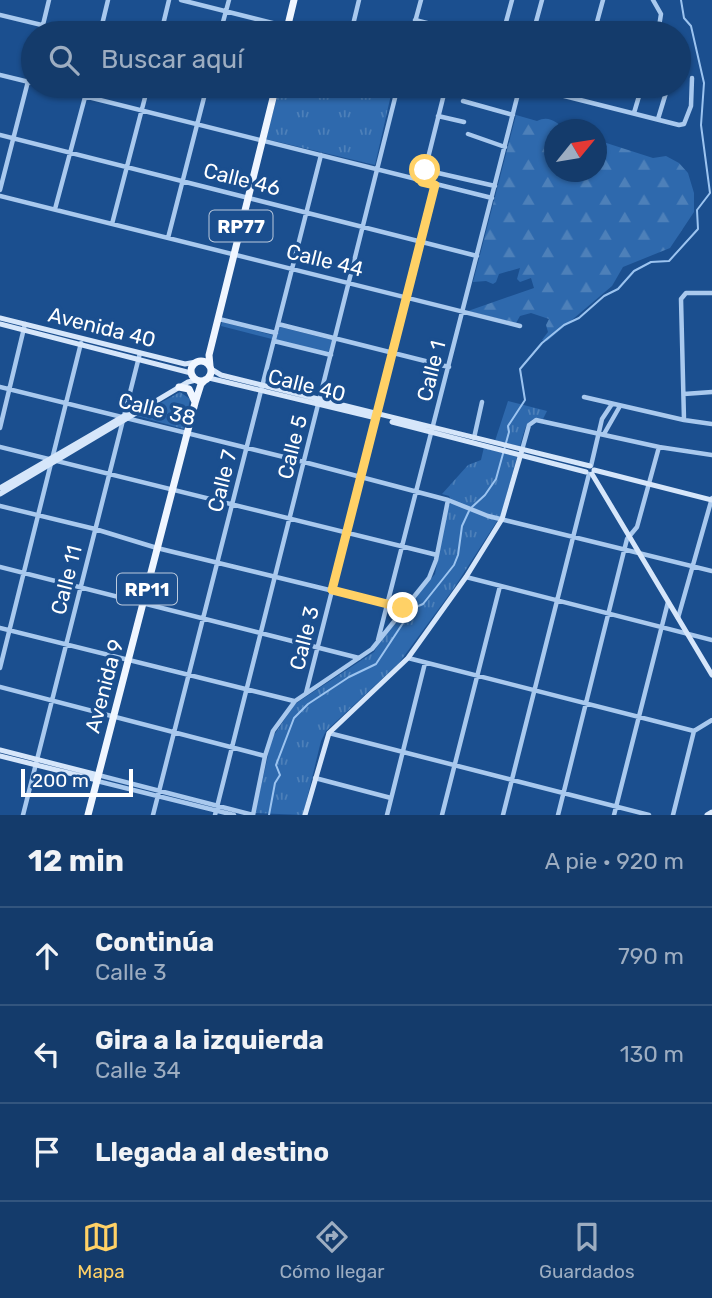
<!DOCTYPE html>
<html lang="es">
<head>
<meta charset="utf-8">
<style>
  :root { --surface:#143b6b; --page:#1d4271; --text:#f1f3f6; --muted:#9dadc1; --line:#33557e; --accent:#ffd166 }
  body { margin:0; font-family:Rubik,sans-serif; background:var(--page); color:var(--text) }
  .compass { position:absolute; left:544px; top:119px; width:63px; height:63px; border-radius:50%; background:var(--surface); box-shadow:0 2px 5px #0004; rotate:60deg }
  .scale { position:absolute; left:21px; bottom:18px; width:112px; box-sizing:border-box; padding-left:7px; border:4px solid #fff; border-top:0; font-size:19px; line-height:24px; white-space:nowrap; color:#fff; -webkit-text-stroke:5px #1b4f8f; paint-order:stroke }
  .stop { position:absolute; width:21px; height:21px; margin:-16px; border:5px solid #ffd166; border-radius:50%; background:#fff }
  .stop.end { background:#ffd166; border-color:#fff; box-shadow:0 2px 7px #0008 }
  .list { margin:0; padding:0; list-style:none }
  h2 { display:flex; justify-content:space-between; align-items:center; height:91px; margin:0; padding:0 28px; font-size:30px }
  h2 small { font-size:23px; font-weight:400; color:var(--muted) }
  .list li { display:grid; grid-template-columns:46px 1fr auto; gap:21px; align-items:center; box-sizing:border-box; height:98px; padding:0 28px; border-top:2px solid var(--line) }
  .list b { display:block; font-size:26px; white-space:nowrap }
  .list p { margin:0; font-size:23px; white-space:nowrap; color:var(--muted) }
  .list em { font-size:23px; font-style:normal; color:var(--muted) }
  .icon { flex:none; width:38px; height:38px; fill:none; stroke:currentColor; stroke-width:2; stroke-linecap:round; stroke-linejoin:round }
  .map { position:relative; flex:none; width:712px; height:815px; overflow:hidden }
  .search { position:absolute; background:var(--surface); box-shadow:0 2px 5px #0004; left:21px; right:21px; top:21px; height:77px; display:flex; align-items:center; gap:18px; box-sizing:border-box; padding:0 24px; border-radius:38px; color:var(--muted); font-size:26px }
  .sheet { height:385px; background:var(--surface) }
  nav { display:flex; justify-content:space-around; align-items:center; box-sizing:border-box; height:98px; border-top:2px solid var(--line); background:var(--surface); font-size:19px; color:var(--muted) }
  nav a { display:grid; justify-items:center; gap:4px }
  nav .on { color:var(--accent) }
  .map>svg:first-child { display:block }
  .grass { fill:#2e69ad }
  .forest { fill:url(#forest-firs) }
  .park { fill:url(#park-tufts) }
  .lines { fill:none; stroke-linecap:round; stroke-linejoin:round }
  .stream { stroke:#9cc4f0; stroke-width:2 }
  .street { stroke:#a9c9ee; stroke-width:4.5 }
  .secondary { stroke:#d6e6fa; stroke-width:5 }
  .primary { stroke:#f0f6ff; stroke-width:7 }
  .route { stroke:#ffd166; stroke-width:9 }
  .labels { text-anchor:middle; dominant-baseline:central; stroke-width:7; stroke-linejoin:round; paint-order:stroke }
  .shield { fill:#1b4f8f; stroke:#bbcadd; stroke-width:2 }
  .shield-label { font-size:19px; font-weight:bold; fill:#fff }
  .street-label { font-size:21px; fill:#fff; stroke:#1b4f8f }
</style>
</head>
<body>
<div class="map">
<svg width="712" height="815" viewBox="0 0 712 815">
  <defs>
    <pattern id="forest-firs" width="22" height="20" patternUnits="userSpaceOnUse" patternTransform="scale(1.75)"><rect width="22" height="20" fill="#2e69ad"/><path d="M5 1l3.5 6h-7zM16 11l3.5 6h-7z" fill="#4d80b9"/></pattern>
    <pattern id="park-tufts" width="24" height="20" patternUnits="userSpaceOnUse" patternTransform="scale(1.75)"><rect width="24" height="20" fill="#2e69ad"/><path d="M3 7l-1-3M5 7V3M7 7l1-3M15 17l-1-3M17 17v-4M19 17l1-3" fill="none" stroke="#4d80b9"/></pattern>
  </defs>
  <rect width="100%" height="100%" fill="#1b4f8f"/>
  <path class="grass" d="M 222,322 L 272,335 L 272,339 L 221,326 Z
    M 280,327 L 332,340 L 329,353 L 276,340 Z"/>
  <path class="forest" d="M 516,115 L 537,121 C 549,115 556,122 565,129 L 554,130 L 554,172 L 596,172 L 597,140 L 653,158 L 666,156 L 679,163 L 688,173 L 694,193 L 694,212 L 670,248 L 623,267 L 612,286 L 547,341 L 542,340 L 548,332 L 546,325 L 549,319 L 531,313 L 520,316 L 516,323 L 468,311 L 534,288 L 531,278 L 520,282 L 517,279 L 520,268 L 499,274 L 496,282 L 493,284 L 486,281 L 473,282 Z"/>
  <path class="park" d="M 280,86 L 393,86 L 375,165 L 266,139 Z
    M 180,392 L 190,399 L 184,429 L 137,416 Z
    M 508,401 L 547,411 L 543,419 C 525,416 525,431 520,446 L 495,441 Z
    M 484,447 L 517,457 L 501,515 L 454,588 L 399,663 L 326,731 L 321,741 L 303,815 L 255,813 L 272,738 L 295,704 L 374,652 L 379,643 L 435,574 L 448,506 L 452,503 L 449,496 L 442,494 L 468,465 L 481,460 Z"/>
  <g class="lines">
    <path class="stream" d="M 472,507 L 485,495 L 496,479 L 509,432 L 508,426 L 525,400 L 520,369 L 542,343 L 564,325 L 579,318 L 604,296 L 618,289 L 634,271 L 651,262 L 669,261 L 698,229 L 697,210 L 710,193 L 701,125 L 704,83 L 691,26 L 684,18 L 681,0
      M 269,815 L 275,783 L 280,775 L 276,765 L 294,718 L 308,704 L 349,677 L 376,664 L 407,617 L 416,607 L 423,604 L 454,565 L 458,555 L 462,526 L 469,511"/>
    <path class="street" d="M 181,0 L 312,33
      M 653,0 L 661,14 L 658,33
      M 0,15 L 75,33
      M 415,20 L 466,33
      M 535,27 L 558,33
      M 41,33 L 49,0
      M 100,33 L 108,0
      M 161,33 L 169,0
      M 220,33 L 229,0
      M 351,33 L 359,0
      M 412,33 L 421,0
      M 503,33 L 512,0
      M 533,33 L 542,0
      M 594,33 L 603,0
      M 0,75 L 33,83
      M 44,86 L 492,198
      M 525,86 L 679,125 L 684,124 L 691,106 L 692,78
      M 578,99 L 581,86
      M 463,101 L 513,115
      M 634,113 L 642,86
      M 438,116 L 464,122
      M 658,119 L 668,86
      M 468,134 L 505,147
      M 0,135 L 477,256
      M 425,170 L 495,186
      M 422,182 L 446,86
      M 0,190 L 33,62
      M 0,196 L 520,326
      M 55,209 L 88,86
      M 112,224 L 148,86
      M 168,238 L 207,86
      M 219,319 L 276,333
      M 278,324 L 449,367
      M 274,341 L 331,355
      M 0,387 L 304,462 L 448,500 L 488,516 L 712,571
      M 684,394 L 712,392
      M 584,397 L 684,420 L 681,299 L 686,293 L 712,293
      M 684,420 L 712,424
      M 0,428 L 25,324
      M 604,434 L 620,406
      M 474,438 L 482,402
      M 0,447 L 437,555
      M 522,450 L 529,425 L 536,420 L 659,447 L 712,455
      M 591,466 L 602,419 L 612,404
      M 0,506 L 95,529 L 157,548 L 403,608
      M 0,567 L 359,658
      M 466,577 L 712,640
      M 678,618 L 712,498
      M 0,628 L 294,701
      M 378,640 L 520,86
      M 408,658 L 694,731
      M 0,668 L 81,343
      M 0,687 L 265,756
      M 306,693 L 435,185
      M 329,733 L 649,815
      M 98,775 L 253,815
      M 315,778 L 391,798
      M 97,781 L 234,815
      M 23,815 L 140,353
      M 153,815 L 321,155
      M 215,815 L 398,86
      M 253,815 L 265,756 L 273,731 L 295,701 L 372,649 L 429,578 L 436,560 L 448,500
      M 387,815 L 425,663
      M 442,815 L 500,586
      M 503,815 L 589,474
      M 558,815 L 627,539 L 637,527 L 659,447
      M 614,815 L 668,602
      M 673,815 L 694,731 L 712,720"/>
    <path class="secondary" d="M 0,318 L 185,364 L 196,362
      M 0,324 L 191,373
      M 211,369 L 221,375 L 590,466
      M 209,378 L 372,417
      M 392,422 L 586,472
      M 594,470 L 712,500
      M 592,474 L 712,675
      M 0,488 L 136,409
      M 0,494 L 188,382 L 196,380
      M 0,750 L 98,775
      M 0,756 L 97,780
      M 305,815 L 329,733 L 408,658 L 466,577 L 502,519 L 522,450
      M 707,815 L 712,812"/>
    <path class="primary" d="M 286,33 L 294,0
      M191 371a10 10 0 1 1 20 0a10 10 0 1 1-20 0Z
      M 210,366 L 209,355 L 276,86
      M 179,387 L 189,389 L 195,402
      M 88,815 L 195,403 L 201,384 L 205,380"/>
  </g>
  <g class="lines">
    <path class="route" d="M 403,608 L 332,590 L 435,185 L 422,182 L 425,170"/>
  </g>
  <g class="labels">
    <g class="shield">
      <rect x="209.5" y="210.5" width="63" height="31" rx="5"/>
      <rect x="117" y="573.5" width="60" height="31" rx="5"/>
    </g>
    <g class="shield-label">
      <text x="241" y="226">RP77</text>
      <text x="147" y="589">RP11</text>
    </g>
    <g class="street-label">
      <text transform="translate(242 179) rotate(14)">Calle 46</text>
      <text transform="translate(325 260) rotate(14)">Calle 44</text>
      <text transform="translate(102 327) rotate(14)">Avenida 40</text>
      <text transform="translate(431 371) rotate(-76)">Calle 1</text>
      <text transform="translate(307 385) rotate(14)">Calle 40</text>
      <text transform="translate(157 409) rotate(14)">Calle 38</text>
      <text transform="translate(292 447) rotate(-76)">Calle 5</text>
      <text transform="translate(222 481) rotate(-76)">Calle 7</text>
      <text transform="translate(66 580) rotate(-76)">Calle 11</text>
      <text transform="translate(304 638) rotate(-76)">Calle 3</text>
      <text transform="translate(104 686) rotate(-75)">Avenida 9</text>
    </g>
  </g>
</svg>
<svg class="compass" viewBox="-18 -18 36 36"><path d="M0-13l5 13h-10z" fill="#e53935"/><path d="M0 13l5-13h-10z" fill="#9dadc1"/></svg>
<div class="scale">200 m</div>
<div class="stop" style="left:425px;top:170px"></div>
<div class="stop end" style="left:403px;top:608px"></div>
<div class="search"><svg class="icon" aria-label="search" viewBox="0 0 24 24"><circle cx="10" cy="10" r="6"/><path d="M15 15l6 6"/></svg>Buscar aquí</div>
</div>
<section class="sheet">
<h2>12 min<small>A pie · 920 m</small></h2>
<ul class="list">
<li><svg class="icon" aria-label="ahead" viewBox="0 0 24 24"><path d="M12 20V5M6 11l6-6 6 6"/></svg><div><b>Continúa</b><p>Calle 3</p></div><em>790 m</em></li>
<li><svg class="icon" aria-label="left" viewBox="0 0 24 24"><path d="M17 20v-9H6M10 6l-5 5 5 5"/></svg><div><b>Gira a la izquierda</b><p>Calle 34</p></div><em>130 m</em></li>
<li><svg class="icon" aria-label="arrive" viewBox="0 0 24 24"><path d="M6 21V4h12l-3 4 3 4H6"/></svg><div><b>Llegada al destino</b></div></li>
</ul>
</section>
<nav>
<a class="on"><svg class="icon" aria-label="map" viewBox="0 0 24 24"><path d="M3 6l6-2 6 2 6-2v14l-6 2-6-2-6 2zM9 4v14M15 6v14"/></svg>Mapa</a>
<a><svg class="icon" aria-label="directions" viewBox="0 0 24 24"><path d="M12 3l9 9-9 9-9-9zM9 14v-3h6M13 9l2 2-2 2"/></svg>Cómo llegar</a>
<a><svg class="icon" aria-label="saved" viewBox="0 0 24 24"><path d="M7 4h10v16l-5-4-5 4z"/></svg>Guardados</a>
</nav>
</body>
</html>
